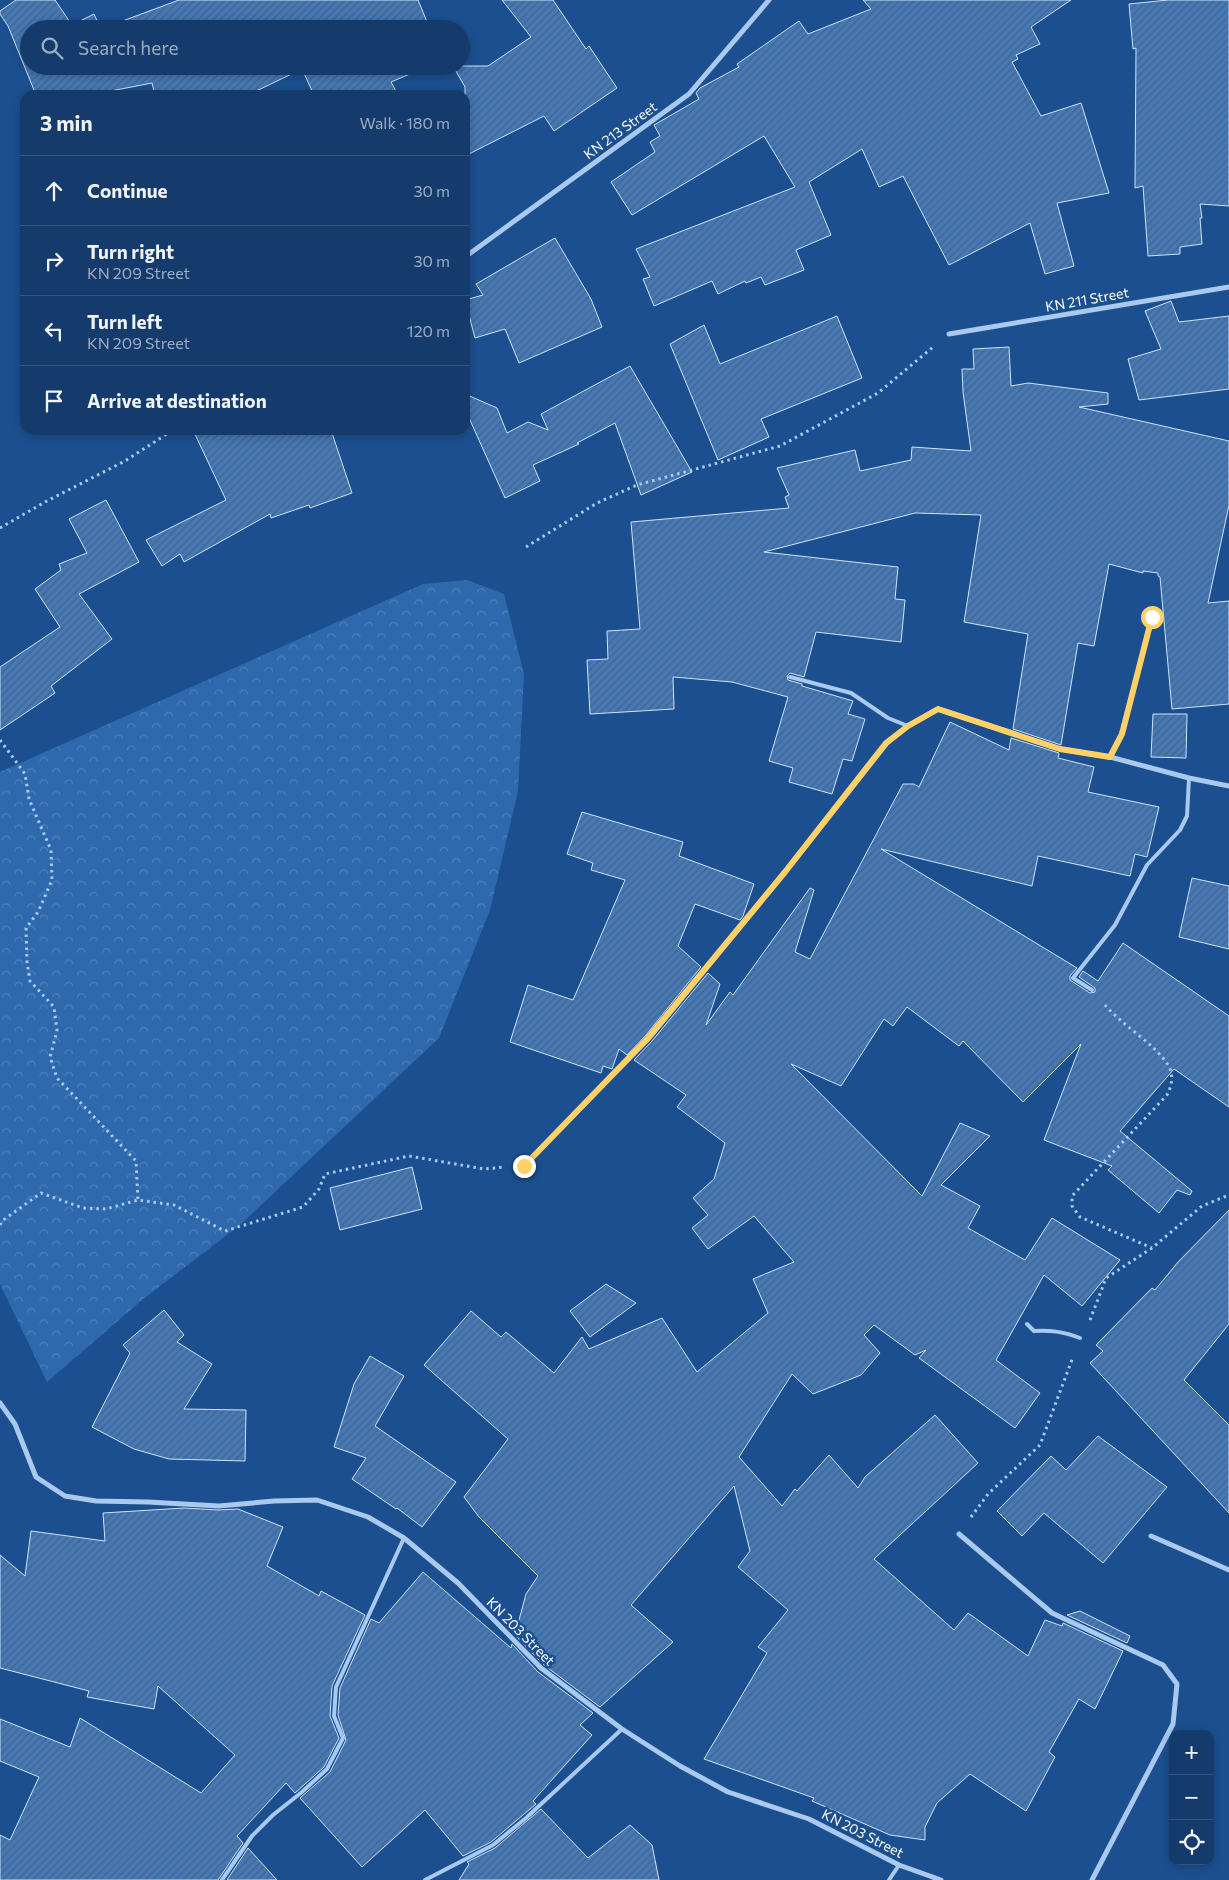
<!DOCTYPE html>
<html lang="en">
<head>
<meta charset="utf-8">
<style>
  :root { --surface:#143b6b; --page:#1d4271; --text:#f1f3f6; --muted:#9dadc1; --line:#33557e }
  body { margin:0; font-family:Commissioner,sans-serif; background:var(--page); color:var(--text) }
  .controls { position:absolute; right:15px; bottom:15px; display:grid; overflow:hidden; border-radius:10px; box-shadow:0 2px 8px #0003 }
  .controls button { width:45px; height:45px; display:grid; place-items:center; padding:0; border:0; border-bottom:1px solid var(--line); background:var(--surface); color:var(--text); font:25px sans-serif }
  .stop { position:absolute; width:15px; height:15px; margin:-11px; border:4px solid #ffd166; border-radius:50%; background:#fff }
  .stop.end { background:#ffd166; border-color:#fff; box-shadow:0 1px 5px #0008 }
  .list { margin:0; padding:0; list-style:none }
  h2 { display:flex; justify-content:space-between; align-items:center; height:65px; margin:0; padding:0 20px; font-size:21px }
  h2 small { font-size:16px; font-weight:400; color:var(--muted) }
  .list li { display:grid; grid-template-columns:32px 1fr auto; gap:15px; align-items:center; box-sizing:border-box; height:70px; padding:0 20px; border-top:1px solid var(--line) }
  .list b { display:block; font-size:19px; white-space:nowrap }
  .list p { margin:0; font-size:16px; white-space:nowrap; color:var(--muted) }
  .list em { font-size:16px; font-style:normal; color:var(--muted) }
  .icon { flex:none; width:28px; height:28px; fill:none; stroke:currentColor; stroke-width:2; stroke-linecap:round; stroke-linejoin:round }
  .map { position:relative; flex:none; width:1229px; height:1880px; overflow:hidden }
  .search { position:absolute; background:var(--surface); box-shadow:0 2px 8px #0003; left:20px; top:20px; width:450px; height:55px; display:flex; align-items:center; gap:12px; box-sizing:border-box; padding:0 18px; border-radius:28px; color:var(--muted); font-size:19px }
  .panel { position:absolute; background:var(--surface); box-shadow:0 2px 8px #0003; left:20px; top:90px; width:450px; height:345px; border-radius:15px }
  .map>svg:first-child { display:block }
  .forest { fill:url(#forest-crowns) }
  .building { fill:url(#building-hatch); stroke:#cfe3fa }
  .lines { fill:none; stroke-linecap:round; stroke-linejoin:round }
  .path { stroke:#a9c9ee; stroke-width:3; stroke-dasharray:2.5 4; stroke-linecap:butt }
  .service { stroke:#a9c9ee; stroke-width:4 }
  .minor { stroke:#a9c9ee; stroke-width:5 }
  .route { stroke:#ffd166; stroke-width:6 }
  .labels { text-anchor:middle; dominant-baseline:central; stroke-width:5; stroke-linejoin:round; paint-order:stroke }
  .street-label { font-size:14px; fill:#fff; stroke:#1b4f8f }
</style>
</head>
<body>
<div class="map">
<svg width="1229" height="1880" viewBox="0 0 1229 1880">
  <defs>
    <pattern id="forest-crowns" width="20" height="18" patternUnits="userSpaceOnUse" patternTransform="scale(1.25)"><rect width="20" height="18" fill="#2e69ad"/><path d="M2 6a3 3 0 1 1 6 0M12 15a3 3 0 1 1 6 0" fill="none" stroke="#4d80b9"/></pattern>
    <pattern id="building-hatch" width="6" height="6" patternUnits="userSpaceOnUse" patternTransform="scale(1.25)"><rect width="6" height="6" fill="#4478b7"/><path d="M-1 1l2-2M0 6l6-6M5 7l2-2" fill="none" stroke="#486282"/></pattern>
  </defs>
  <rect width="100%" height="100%" fill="#1b4f8f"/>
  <path class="forest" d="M 467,580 L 504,594 L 524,674 L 518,791 L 490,910 L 439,1038 L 240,1225 L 142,1300 L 47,1382 L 0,1284 L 0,772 L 423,584 Z"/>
  <path class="building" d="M 16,0 L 55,0 L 72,25 L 94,14 L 101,29 L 179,0 L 418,0 L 430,29 L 29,29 L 29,66 L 429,66 L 391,82 L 398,95 L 314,95 L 302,69 L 248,95 L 155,95 L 152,83 L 90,95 L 36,95 L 8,26 L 0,14 L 0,11 Z
    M 502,0 L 553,0 L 586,49 L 589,46 L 617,88 L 554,131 L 544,116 L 465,156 L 465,87 L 453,66 L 488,66 L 531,37 Z
    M 863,0 L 1071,0 L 1031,27 L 1040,44 L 1016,55 L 1018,59 L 1012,62 L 1041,116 L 1081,103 L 1109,193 L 1057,203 L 1074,266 L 1045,274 L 1030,223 L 949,265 L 903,176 L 879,187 L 862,149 L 809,182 L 831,235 L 796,250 L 804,270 L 765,285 L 761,277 L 746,283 L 745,281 L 718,294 L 712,281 L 654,306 L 643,279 L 650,277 L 636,249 L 795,187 L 764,136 L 632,215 L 611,182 L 655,152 L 650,142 L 660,136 L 654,125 L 699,99 L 696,93 L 700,88 L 739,67 L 737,64 L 799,21 L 808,34 L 871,9 Z
    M 1168,0 L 1229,0 L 1229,206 L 1200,204 L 1202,218 L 1200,218 L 1202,244 L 1180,247 L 1180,254 L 1148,256 L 1143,186 L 1135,188 L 1136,48 L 1133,49 L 1129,4 Z
    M 555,238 L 591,299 L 602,327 L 519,363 L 505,329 L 475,338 L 465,300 L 483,295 L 476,284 Z
    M 1171,301 L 1179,322 L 1229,316 L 1229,389 L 1139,400 L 1128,359 L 1161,349 L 1145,311 Z
    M 837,316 L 862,378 L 761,419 L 769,437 L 718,460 L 670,344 L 704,325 L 720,364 Z
    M 1009,347 L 1011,386 L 1028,383 L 1108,393 L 1108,404 L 1079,407 L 1229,441 L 1229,505 L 1208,603 L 1229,601 L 1229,704 L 1172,709 L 1160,577 L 1158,576 L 1158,573 L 1143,571 L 1143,573 L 1109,564 L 1094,646 L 1078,643 L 1061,745 L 1013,729 L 1028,634 L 964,622 L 981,515 L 915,513 L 764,552 L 898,567 L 895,599 L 905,600 L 901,642 L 816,632 L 804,677 L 790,673 L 787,676 L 788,680 L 802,684 L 802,686 L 853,701 L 848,714 L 865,719 L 852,761 L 843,759 L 832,794 L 789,782 L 793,768 L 769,761 L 788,697 L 732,682 L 673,677 L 674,709 L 590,714 L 587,660 L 608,659 L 607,631 L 640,629 L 631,522 L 789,508 L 785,497 L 789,495 L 777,468 L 855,450 L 860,471 L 911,460 L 912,447 L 971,451 L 963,392 L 962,369 L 974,369 L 973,349 Z
    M 630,366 L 692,472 L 641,495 L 615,423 L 577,443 L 579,444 L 533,465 L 540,481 L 505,498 L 465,409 L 465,394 L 497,408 L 507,433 L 528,422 L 548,430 L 541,414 Z
    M 193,430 L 331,430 L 352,493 L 310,508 L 309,505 L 271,518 L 270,514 L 184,562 L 180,554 L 162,566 L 146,540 L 226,500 Z
    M 106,500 L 139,562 L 79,594 L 112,639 L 51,686 L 55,693 L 0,730 L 0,667 L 60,627 L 35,589 L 61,570 L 59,564 L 87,553 L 69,519 Z
    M 1153,714 L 1187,714 L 1186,758 L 1151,757 Z
    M 950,722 L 1009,750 L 1011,738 L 1059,753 L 1058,758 L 1094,767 L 1088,792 L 1159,807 L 1147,857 L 1135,854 L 1130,876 L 1038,856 L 1032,886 L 881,849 L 1077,968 L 1070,976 L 1070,980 L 1090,993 L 1095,992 L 1095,988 L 1079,977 L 1083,971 L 1098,981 L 1123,943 L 1229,1016 L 1229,1107 L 1174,1069 L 1120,1131 L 1192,1191 L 1190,1195 L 1177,1190 L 1159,1213 L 1108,1170 L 1112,1166 L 1044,1140 L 1081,1044 L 1023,1102 L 963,1041 L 959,1046 L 907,1007 L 893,1026 L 884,1019 L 841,1086 L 791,1064 L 922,1196 L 960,1123 L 990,1136 L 941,1185 L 980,1206 L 968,1228 L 1025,1260 L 1052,1218 L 1120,1260 L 1082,1306 L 1044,1275 L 996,1360 L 1040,1393 L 1015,1428 L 919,1358 L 926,1350 L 915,1355 L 874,1325 L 864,1335 L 880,1353 L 861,1375 L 813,1394 L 792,1374 L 739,1457 L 782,1506 L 795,1489 L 797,1491 L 829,1455 L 858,1488 L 865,1477 L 935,1415 L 978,1463 L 874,1559 L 954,1630 L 968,1613 L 1028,1656 L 1045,1620 L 1062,1626 L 1063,1623 L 1123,1651 L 1095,1709 L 1079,1699 L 1049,1752 L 1055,1757 L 1026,1811 L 970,1774 L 937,1803 L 925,1827 L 925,1840 L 890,1835 L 812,1801 L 814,1798 L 704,1759 L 767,1653 L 758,1647 L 788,1610 L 738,1567 L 750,1551 L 734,1486 L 631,1605 L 673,1642 L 600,1707 L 544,1665 L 515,1635 L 526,1594 L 538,1576 L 479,1517 L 464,1497 L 508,1439 L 424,1365 L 471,1311 L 501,1337 L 506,1332 L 554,1373 L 582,1337 L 589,1349 L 662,1318 L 697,1372 L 768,1313 L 753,1279 L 794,1262 L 754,1216 L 708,1249 L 692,1228 L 708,1215 L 693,1198 L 714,1179 L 725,1143 L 677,1107 L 686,1095 L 634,1060 L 652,1041 L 708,973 L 720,984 L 706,1025 L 730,992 L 733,995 L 810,888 L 814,890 L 795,952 L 810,959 L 903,784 L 914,784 L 919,787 Z
    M 582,812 L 683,842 L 679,856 L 754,884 L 743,916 L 740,920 L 695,904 L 678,946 L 701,967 L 646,1035 L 627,1055 L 619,1049 L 612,1069 L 603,1066 L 601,1073 L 510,1042 L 528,985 L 573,1000 L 625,880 L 591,870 L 593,863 L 567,854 Z
    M 1192,878 L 1229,886 L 1229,949 L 1179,937 Z
    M 412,1167 L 422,1209 L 340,1230 L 330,1188 Z
    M 1229,1210 L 1229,1324 L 1184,1380 L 1229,1425 L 1229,1513 L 1090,1363 L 1103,1351 L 1096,1345 L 1152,1288 L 1155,1290 L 1178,1262 Z
    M 606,1284 L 636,1303 L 590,1337 L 570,1311 Z
    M 164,1310 L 184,1335 L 177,1342 L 212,1364 L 184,1409 L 246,1410 L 245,1461 L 169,1459 L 134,1449 L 92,1427 L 130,1353 L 123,1345 Z
    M 370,1356 L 404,1376 L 375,1426 L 456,1482 L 422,1527 L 397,1508 L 396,1509 L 352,1479 L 366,1458 L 334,1447 L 354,1384 Z
    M 1098,1436 L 1167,1487 L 1103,1563 L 1044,1513 L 1022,1536 L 997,1511 L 1051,1456 L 1066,1470 Z
    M 184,1508 L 219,1510 L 238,1509 L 283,1527 L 267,1566 L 319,1596 L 321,1591 L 365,1615 L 332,1686 L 330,1716 L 339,1738 L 324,1767 L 295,1793 L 286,1783 L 237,1836 L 243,1843 L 218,1880 L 0,1880 L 0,1835 L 10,1840 L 39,1777 L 0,1761 L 0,1719 L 70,1747 L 80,1718 L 201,1793 L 235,1755 L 158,1686 L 154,1709 L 87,1697 L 89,1691 L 0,1668 L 0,1555 L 25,1576 L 31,1531 L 105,1541 L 103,1513 Z
    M 423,1572 L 511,1648 L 512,1644 L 538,1672 L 593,1713 L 580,1725 L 592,1735 L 533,1801 L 536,1804 L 491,1842 L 463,1856 L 425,1810 L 362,1867 L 300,1798 L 330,1772 L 346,1740 L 338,1715 L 340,1688 L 371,1619 L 379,1623 Z
    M 1080,1611 L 1130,1636 L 1127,1643 L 1067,1615 Z
    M 541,1809 L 588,1858 L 630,1825 L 652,1845 L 659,1880 L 459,1880 L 469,1864 L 467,1862 L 495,1848 Z
    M 248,1848 L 277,1880 L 227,1880 Z"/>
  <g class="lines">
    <path class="path" d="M 0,528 L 45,502 L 125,461 L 173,430
      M 526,547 L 597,503 L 637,485 L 780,446 L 878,393 L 933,347
      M 1119,739 L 1152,617
      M 0,740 L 25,774 L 29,799 L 51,850 L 52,880 L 38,912 L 26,928 L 27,962 L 30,981 L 54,1007 L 57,1031 L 50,1057 L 57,1078 L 136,1161 L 138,1200
      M 1105,1005 C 1123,1026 1154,1043 1168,1065 C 1174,1074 1172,1086 1167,1095 L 1072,1196 L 1072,1206 L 1080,1217 L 1152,1248
      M 0,1225 L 2,1221 L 41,1193 L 83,1208 L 106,1209 L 138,1200 L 174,1205 L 225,1231 L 303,1207 L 319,1189 L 325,1174 L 409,1156 L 484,1169 L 504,1167
      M 1090,1320 L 1106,1278 L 1152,1248 L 1202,1206 L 1229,1195
      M 971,1517 L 988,1494 L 1040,1445 L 1073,1357"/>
    <path class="service" d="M 790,677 L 851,693 L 888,718 L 908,726
      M 1092,990 L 1073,978 L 1115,925 L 1147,865 L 1180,830 L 1187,816 L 1189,778
      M 1027,1324 L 1034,1331 C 1052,1330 1064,1332 1080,1338
      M 222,1880 L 252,1836 L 273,1815 L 302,1792 L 327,1769 L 343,1738 L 334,1716 L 336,1687 L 404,1538
      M 425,1880 L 493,1845 L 526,1818 L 622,1729
      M 889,1880 L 899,1865"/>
    <path class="minor" d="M 465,257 L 689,94 L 769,0
      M 949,334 L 1229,287
      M 524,1166 L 649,1038 L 785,872 L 887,743 L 908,726 L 938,709 L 1060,749 L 1110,757 L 1189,778 L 1229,786
      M 0,1403 L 15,1424 L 36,1477 L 65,1496 L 96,1501 L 148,1502 L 219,1506 L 274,1501 L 317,1500 L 368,1517 L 404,1538 L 458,1583 L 541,1668 L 622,1729 L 680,1766 L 728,1792 L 809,1819 L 899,1865 L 941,1880
      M 959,1534 L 1052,1613 L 1163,1665 L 1177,1684 L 1173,1724 L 1092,1880
      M 1151,1536 L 1229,1570"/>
  </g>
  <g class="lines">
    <path class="route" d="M 524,1166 L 648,1038 L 785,872 L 886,743 L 908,726 L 938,709 L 1060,749 L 1110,757 L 1122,734 L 1152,617"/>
  </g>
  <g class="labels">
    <g class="street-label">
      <text transform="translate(620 130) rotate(-36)">KN 213 Street</text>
      <text transform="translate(1087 299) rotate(-10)">KN 211 Street</text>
      <text transform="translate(521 1631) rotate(45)">KN 203 Street</text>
      <text transform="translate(863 1833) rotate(27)">KN 203 Street</text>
    </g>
  </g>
</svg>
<div class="controls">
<button>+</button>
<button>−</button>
<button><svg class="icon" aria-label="locate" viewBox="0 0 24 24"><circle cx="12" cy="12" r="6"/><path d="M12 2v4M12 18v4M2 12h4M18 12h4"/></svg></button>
</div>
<div class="stop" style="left:1152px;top:617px"></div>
<div class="stop end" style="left:524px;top:1166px"></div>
<div class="search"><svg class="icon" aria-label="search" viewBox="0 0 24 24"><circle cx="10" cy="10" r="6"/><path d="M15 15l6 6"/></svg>Search here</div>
<section class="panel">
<h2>3 min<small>Walk · 180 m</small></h2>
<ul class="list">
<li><svg class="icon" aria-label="ahead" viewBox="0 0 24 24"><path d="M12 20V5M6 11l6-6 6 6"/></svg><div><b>Continue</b></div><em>30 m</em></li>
<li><svg class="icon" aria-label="right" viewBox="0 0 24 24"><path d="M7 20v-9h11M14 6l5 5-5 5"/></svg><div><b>Turn right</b><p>KN 209 Street</p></div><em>30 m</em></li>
<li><svg class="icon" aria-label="left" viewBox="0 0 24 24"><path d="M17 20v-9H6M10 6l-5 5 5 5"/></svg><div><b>Turn left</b><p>KN 209 Street</p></div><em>120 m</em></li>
<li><svg class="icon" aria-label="arrive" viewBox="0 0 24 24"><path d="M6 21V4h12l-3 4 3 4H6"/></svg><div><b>Arrive at destination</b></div></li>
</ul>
</section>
</div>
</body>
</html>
